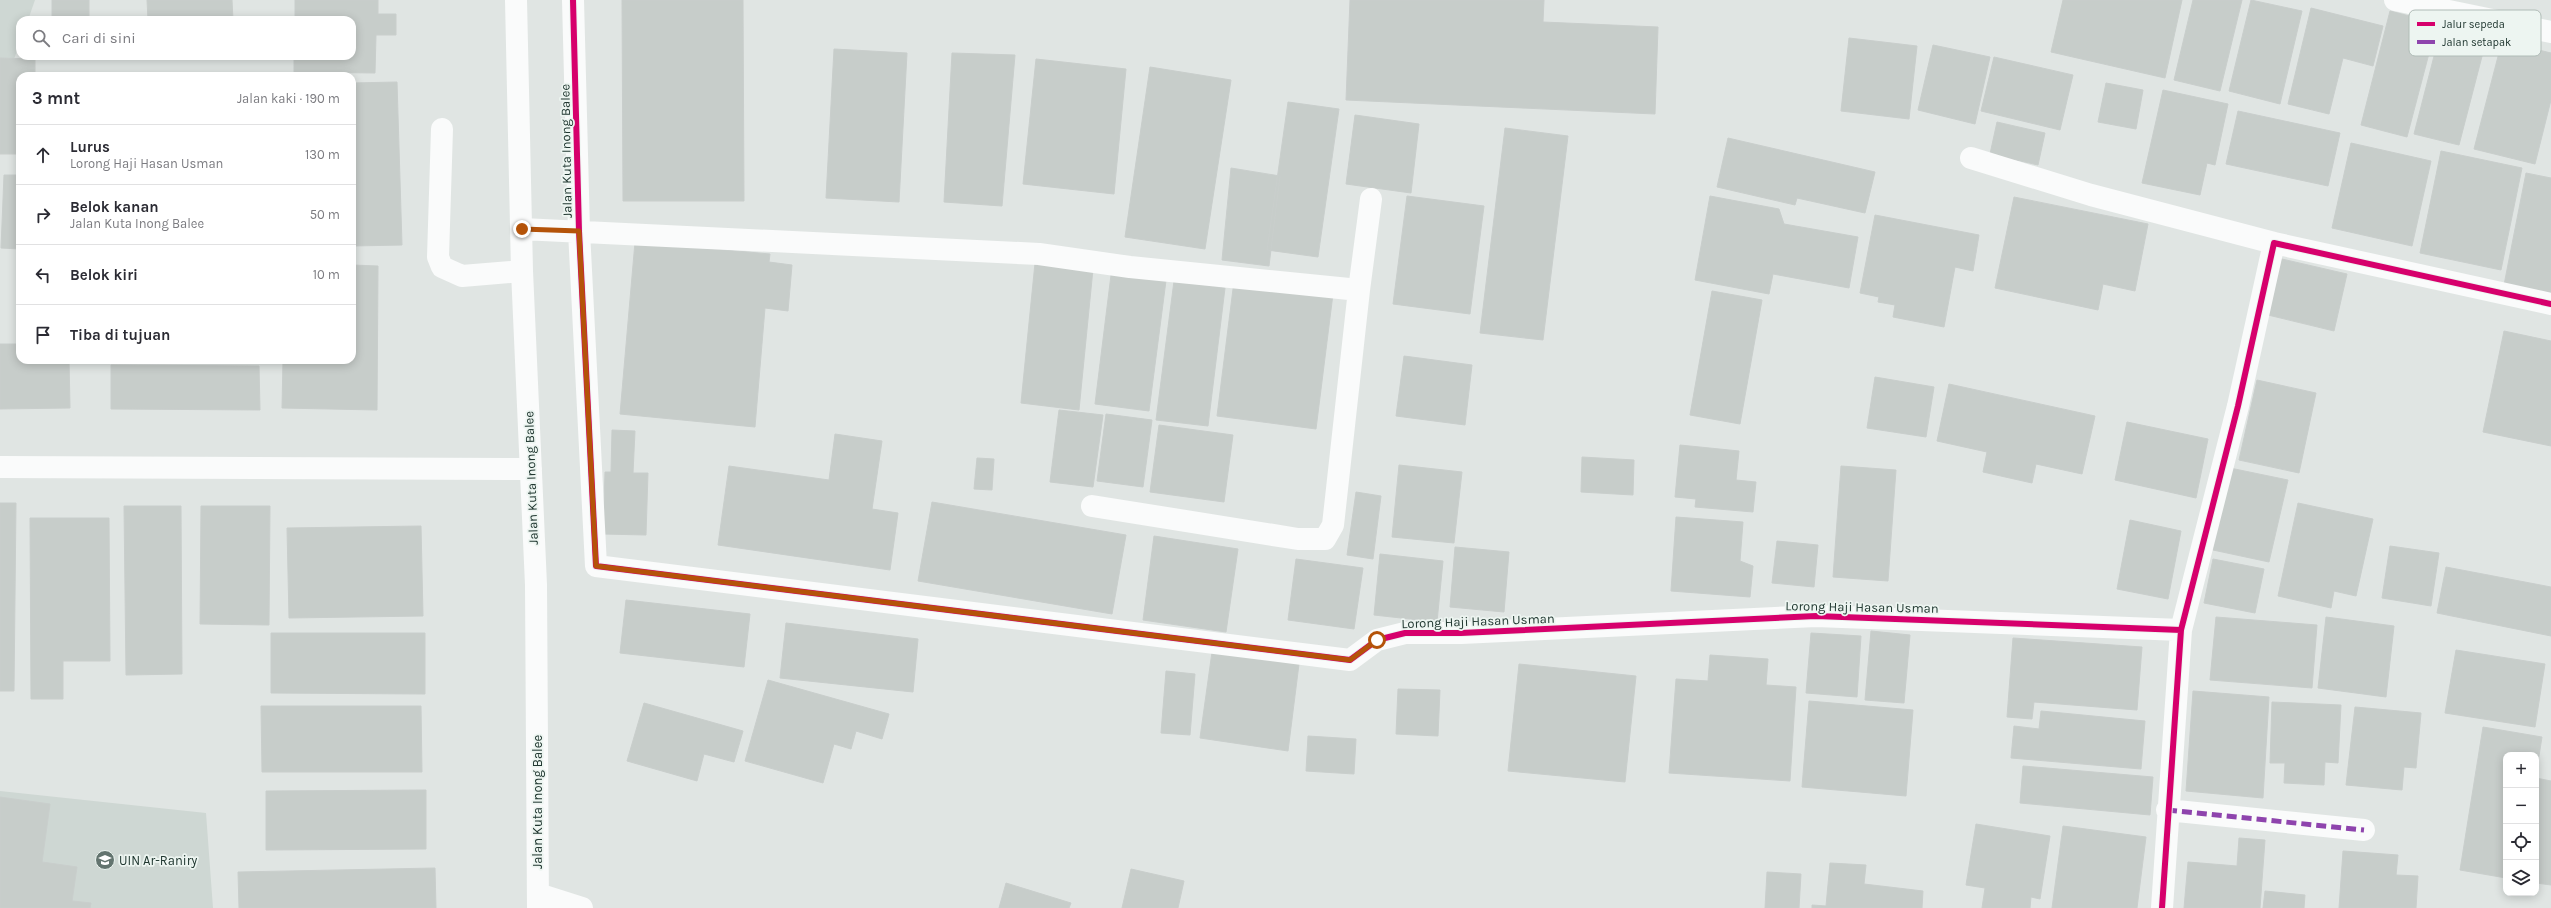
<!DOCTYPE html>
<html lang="id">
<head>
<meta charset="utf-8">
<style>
  :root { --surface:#fff; --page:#f2f2f3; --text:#2b2b33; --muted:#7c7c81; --line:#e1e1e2 }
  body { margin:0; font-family:Karla,sans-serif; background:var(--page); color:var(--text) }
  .controls { position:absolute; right:12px; bottom:12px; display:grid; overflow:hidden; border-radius:8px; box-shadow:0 2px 10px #0003 }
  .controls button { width:36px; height:36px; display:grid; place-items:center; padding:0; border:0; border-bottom:1px solid var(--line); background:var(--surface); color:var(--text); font:20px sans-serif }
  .stop { position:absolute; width:12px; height:12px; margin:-9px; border:3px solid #b45309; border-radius:50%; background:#fff }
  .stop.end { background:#b45309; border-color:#fff; box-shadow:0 1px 4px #0008 }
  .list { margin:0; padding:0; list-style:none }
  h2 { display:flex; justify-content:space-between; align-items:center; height:52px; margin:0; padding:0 16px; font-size:17px }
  h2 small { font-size:13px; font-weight:400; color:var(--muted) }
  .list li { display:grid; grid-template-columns:26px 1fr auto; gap:12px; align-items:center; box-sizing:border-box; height:60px; padding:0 16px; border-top:1px solid var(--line) }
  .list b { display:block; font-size:15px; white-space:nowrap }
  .list p { margin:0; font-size:13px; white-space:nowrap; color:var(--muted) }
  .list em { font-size:13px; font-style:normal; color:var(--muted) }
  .icon { flex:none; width:22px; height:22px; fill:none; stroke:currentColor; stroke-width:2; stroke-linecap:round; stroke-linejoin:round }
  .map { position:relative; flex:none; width:2551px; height:908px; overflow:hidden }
  .search { position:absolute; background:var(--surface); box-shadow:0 2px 10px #0003; left:16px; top:16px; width:340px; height:44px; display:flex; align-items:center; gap:10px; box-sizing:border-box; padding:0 14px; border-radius:12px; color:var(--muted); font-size:15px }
  .panel { position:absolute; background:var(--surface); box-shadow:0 2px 10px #0003; left:16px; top:72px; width:340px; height:292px; border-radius:12px }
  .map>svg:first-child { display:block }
  .built { fill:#ced7d3 }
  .building { fill:#c7cdca; stroke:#c9cecc }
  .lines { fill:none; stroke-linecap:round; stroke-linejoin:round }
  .minor { stroke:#fafbfb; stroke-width:22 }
  .quiet { stroke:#8e44ad; stroke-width:5; stroke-dasharray:10 5; stroke-linecap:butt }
  .cycleway-casing { stroke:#edf5f1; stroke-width:8 }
  .cycleway { stroke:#d6006c; stroke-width:6 }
  .route { stroke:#b45309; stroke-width:5 }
  .labels { text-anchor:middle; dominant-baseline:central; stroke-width:3.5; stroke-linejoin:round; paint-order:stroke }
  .street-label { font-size:13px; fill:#203730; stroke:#edf5f1 }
  .poi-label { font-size:13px; fill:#203730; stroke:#edf5f1; text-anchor:start }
  .key { fill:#edf5f1; stroke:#b0bcb7; stroke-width:1 }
  .key-label { font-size:11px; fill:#203730 }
</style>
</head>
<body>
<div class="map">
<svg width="2551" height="908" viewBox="0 0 2551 908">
  <rect width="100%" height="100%" fill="#e0e5e3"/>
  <path class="built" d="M 0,0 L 35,0 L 28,20 L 20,20 L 20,42 L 12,65 L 0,61 Z
    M 0,791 L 206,813 L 213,908 L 0,908 Z"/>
  <path class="building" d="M 52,0 L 89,0 L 89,20 L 52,20 Z
    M 147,0 L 232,0 L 233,20 L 148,20 Z
    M 295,0 L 378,0 L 378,14 L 396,14 L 396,35 L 376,35 L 375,73 L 294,72 L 294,56 L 352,56 L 352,20 L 295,20 Z
    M 622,0 L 743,0 L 744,201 L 623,201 Z
    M 1350,0 L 1544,0 L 1543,22 L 1658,27 L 1655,114 L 1346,100 Z
    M 2063,0 L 2182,0 L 2165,78 L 2051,52 Z
    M 2193,0 L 2242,0 L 2220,91 L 2174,80 Z
    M 2251,0 L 2302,11 L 2280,104 L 2229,91 Z
    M 2311,8 L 2383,26 L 2373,66 L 2343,58 L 2329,114 L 2288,104 Z
    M 2390,11 L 2437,23 L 2407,137 L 2361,125 Z
    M 2442,25 L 2487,37 L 2459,145 L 2414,134 Z
    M 1849,38 L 1917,46 L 1909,119 L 1841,111 Z
    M 2502,41 L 2551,53 L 2551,100 L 2535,164 L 2474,149 Z
    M 1933,45 L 1990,57 L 1975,124 L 1918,110 Z
    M 834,49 L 907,53 L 899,202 L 826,198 Z
    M 952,53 L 1015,55 L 1002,206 L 944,202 Z
    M 1994,57 L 2073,75 L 2060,130 L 1981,111 Z
    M 0,58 L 35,59 L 35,76 L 20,76 L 20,154 L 0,154 Z
    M 1036,59 L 1126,69 L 1114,194 L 1023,184 Z
    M 1150,67 L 1231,80 L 1205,249 L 1125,237 Z
    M 397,82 L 402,245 L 352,246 L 352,83 Z
    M 2106,83 L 2143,90 L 2136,129 L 2098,122 Z
    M 2163,90 L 2228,104 L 2215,165 L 2207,163 L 2200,195 L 2142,183 Z
    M 1288,102 L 1339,109 L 1318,257 L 1267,250 Z
    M 2238,111 L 2340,133 L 2328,186 L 2226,164 Z
    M 1355,115 L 1419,124 L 1411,193 L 1346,184 Z
    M 1997,122 L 2045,133 L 2038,165 L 1990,154 Z
    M 1505,128 L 1568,136 L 1543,340 L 1480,333 Z
    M 1728,138 L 1875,172 L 1865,213 L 1797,198 L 1795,205 L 1717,187 Z
    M 2351,143 L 2431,161 L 2412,246 L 2332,228 Z
    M 2441,151 L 2522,168 L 2501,270 L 2420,253 Z
    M 1231,168 L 1280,176 L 1269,266 L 1222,260 Z
    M 2526,173 L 2551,178 L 2551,304 L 2502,295 Z
    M 4,175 L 20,175 L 20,249 L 1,248 Z
    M 1407,196 L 1484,206 L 1470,314 L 1393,304 Z
    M 1710,196 L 1779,209 L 1784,224 L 1858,237 L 1849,288 L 1773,274 L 1769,294 L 1695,280 Z
    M 2014,197 L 2148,224 L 2135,291 L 2103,284 L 2098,310 L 1995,288 Z
    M 1875,215 L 1979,235 L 1973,271 L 1955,267 L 1944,327 L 1893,317 L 1895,305 L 1878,302 L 1879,297 L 1860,293 Z
    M 635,242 L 770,254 L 769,262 L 792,265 L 788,311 L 765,308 L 755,427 L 620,414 Z
    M 2282,259 L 2347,274 L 2334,331 L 2268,315 Z
    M 1035,263 L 1093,269 L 1079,410 L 1021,403 Z
    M 352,265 L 378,266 L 377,410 L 282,408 L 283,360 L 352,360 Z
    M 1112,267 L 1167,273 L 1149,411 L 1095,404 Z
    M 1174,281 L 1225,288 L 1208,426 L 1156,420 Z
    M 1234,281 L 1333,294 L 1316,429 L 1217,416 Z
    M 1712,291 L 1762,300 L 1740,424 L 1690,415 Z
    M 2504,331 L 2551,341 L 2551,446 L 2483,432 Z
    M 0,344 L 20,344 L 20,360 L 69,360 L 70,408 L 0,409 Z
    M 1404,356 L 1472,365 L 1465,425 L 1396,416 Z
    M 111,365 L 259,366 L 260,410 L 111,409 Z
    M 1875,377 L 1934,387 L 1926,437 L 1867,428 Z
    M 2257,380 L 2316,393 L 2299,473 L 2239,460 Z
    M 1949,384 L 2095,416 L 2082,474 L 2036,464 L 2032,483 L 1983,472 L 1987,452 L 1937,441 Z
    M 1059,410 L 1103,415 L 1093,487 L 1050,482 Z
    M 1106,414 L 1152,420 L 1143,487 L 1097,481 Z
    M 2127,422 L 2208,439 L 2196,498 L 2115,480 Z
    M 1159,425 L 1233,435 L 1224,502 L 1150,492 Z
    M 612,430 L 635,431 L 633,473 L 648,473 L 646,535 L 603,534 L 605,472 L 611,472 Z
    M 835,434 L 882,441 L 872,509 L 898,513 L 890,570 L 718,545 L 729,466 L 829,480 Z
    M 1680,445 L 1739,451 L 1736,480 L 1756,482 L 1753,512 L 1695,507 L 1696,499 L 1675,497 Z
    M 1582,457 L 1634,460 L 1633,495 L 1581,492 Z
    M 977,458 L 994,459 L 992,490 L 974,489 Z
    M 1399,465 L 1462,472 L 1454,543 L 1392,537 Z
    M 1841,466 L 1896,470 L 1888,581 L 1833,577 Z
    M 2230,468 L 2288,480 L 2269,562 L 2213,550 Z
    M 1356,492 L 1381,496 L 1373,559 L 1347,555 Z
    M 932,502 L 1126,535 L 1112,614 L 918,581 Z
    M 0,503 L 16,503 L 14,691 L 0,691 Z
    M 2298,503 L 2373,519 L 2356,596 L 2334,591 L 2331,608 L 2278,596 Z
    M 124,506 L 181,506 L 182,674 L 126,675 Z
    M 201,506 L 270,506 L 269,625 L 200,624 Z
    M 1676,517 L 1743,522 L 1740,561 L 1753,566 L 1750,597 L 1671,591 Z
    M 30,518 L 109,518 L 110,661 L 63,661 L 63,699 L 31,699 Z
    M 2130,520 L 2181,531 L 2168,599 L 2117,589 Z
    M 421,526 L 423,616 L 289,618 L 287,528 Z
    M 1154,536 L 1238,549 L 1226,632 L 1143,620 Z
    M 1777,541 L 1818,545 L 1814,587 L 1772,583 Z
    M 2390,546 L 2439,553 L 2431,606 L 2382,598 Z
    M 1455,547 L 1509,552 L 1504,612 L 1450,607 Z
    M 1380,554 L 1443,561 L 1437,622 L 1374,615 Z
    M 1296,559 L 1363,568 L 1354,629 L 1288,620 Z
    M 2213,559 L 2264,569 L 2255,613 L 2204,603 Z
    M 2446,567 L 2551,587 L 2551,636 L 2437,613 Z
    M 626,600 L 750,614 L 744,667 L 620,653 Z
    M 2216,617 L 2317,625 L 2312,688 L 2210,680 Z
    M 2326,617 L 2394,626 L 2386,697 L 2318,688 Z
    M 786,623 L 918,639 L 913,692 L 780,678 Z
    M 1871,631 L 1910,635 L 1904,703 L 1865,700 Z
    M 271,633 L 425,633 L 425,694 L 271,693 Z
    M 1811,633 L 1861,636 L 1857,697 L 1806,693 Z
    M 2013,638 L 2142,647 L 2137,710 L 2034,702 L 2032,719 L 2007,717 Z
    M 2456,650 L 2545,664 L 2535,727 L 2445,713 Z
    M 1212,652 L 1299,664 L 1288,751 L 1200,738 Z
    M 1710,655 L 1768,659 L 1766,685 L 1796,687 L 1790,781 L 1669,773 L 1676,679 L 1708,681 Z
    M 1519,664 L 1636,676 L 1625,782 L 1508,771 Z
    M 1166,671 L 1195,674 L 1190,735 L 1161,733 Z
    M 768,680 L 889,714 L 882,739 L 856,731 L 851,749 L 834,744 L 823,783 L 745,761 Z
    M 1398,689 L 1440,690 L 1438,736 L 1396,734 Z
    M 2193,691 L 2269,697 L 2263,798 L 2186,791 Z
    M 1809,701 L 1913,710 L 1906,796 L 1802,787 Z
    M 2272,702 L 2341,705 L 2338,763 L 2325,762 L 2324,785 L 2284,783 L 2285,763 L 2270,763 Z
    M 644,703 L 743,731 L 734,762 L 704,754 L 697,781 L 627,761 Z
    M 261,706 L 421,706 L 422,772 L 262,772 Z
    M 2355,707 L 2421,713 L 2416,768 L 2404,767 L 2402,790 L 2346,785 Z
    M 2041,711 L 2145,721 L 2141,769 L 2011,758 L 2014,726 L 2039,729 Z
    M 2483,727 L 2542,737 L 2536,775 L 2536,755 L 2506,755 L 2506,878 L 2460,870 Z
    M 1308,736 L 1356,739 L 1354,774 L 1306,771 Z
    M 2023,766 L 2153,777 L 2150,815 L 2020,803 Z
    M 2536,778 L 2551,781 L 2551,885 L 2536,883 Z
    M 426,790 L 426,849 L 266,850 L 266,791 Z
    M 0,797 L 50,804 L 42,862 L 77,867 L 72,901 L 91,903 L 90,908 L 0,908 Z
    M 1976,824 L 2050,836 L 2040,899 L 2031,897 L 2030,908 L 1982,908 L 1985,888 L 1966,885 Z
    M 2063,826 L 2146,837 L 2137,908 L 2052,908 Z
    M 2239,838 L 2265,840 L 2260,908 L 2184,908 L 2188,862 L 2237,866 Z
    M 2343,851 L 2398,855 L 2396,875 L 2418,876 L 2416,908 L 2339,908 Z
    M 1830,863 L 1866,865 L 1864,884 L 1923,891 L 1922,908 L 1812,908 L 1812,905 L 1826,906 Z
    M 435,868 L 436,908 L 239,908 L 238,872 Z
    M 1131,869 L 1184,881 L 1178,908 L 1122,908 Z
    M 1767,872 L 1801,874 L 1799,908 L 1765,908 Z
    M 1006,883 L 1071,903 L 1069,908 L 999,908 Z
    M 2265,891 L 2305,895 L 2304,908 L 2263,908 Z"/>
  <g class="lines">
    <path class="minor" d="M 516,0 L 522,271 L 536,585 L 538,908
      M 573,0 L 579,231 L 596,566 L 1350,660 L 1377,640 L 1405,633 L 1461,633 L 1816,616 L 2181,630
      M 2395,0 L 2551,32
      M 442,129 L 438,257 L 442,267 L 462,276 L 522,271
      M 1971,158 L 2091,195 L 2274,243
      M 522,229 L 1039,254 L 1130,267 L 1359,290 L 1371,199
      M 0,467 L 531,469
      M 1092,506 L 1298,539 L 1325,539 L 1333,525 L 1359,290
      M 2167,810 L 2364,830
      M 538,894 L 582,908
      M 2162,908 L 2181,630 L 2238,406 L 2274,243 L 2551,304"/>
    <path class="quiet" d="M 2167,810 L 2364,830"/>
    <g class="cycleway-casing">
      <path id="cycleway" d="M 573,0 L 579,231 L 596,566 L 1350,660 L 1377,640 L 1405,633 L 1461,633 L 1816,616 L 2181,630
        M 2162,908 L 2181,630 L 2238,406 L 2274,243 L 2551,304"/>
    </g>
    <use href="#cycleway" class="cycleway"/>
  </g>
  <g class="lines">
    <path class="route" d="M 522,229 L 579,231 L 596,566 L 1350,660 L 1377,640"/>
  </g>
  <defs>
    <g id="university-disc" transform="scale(1)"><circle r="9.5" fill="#63746f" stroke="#edf5f1"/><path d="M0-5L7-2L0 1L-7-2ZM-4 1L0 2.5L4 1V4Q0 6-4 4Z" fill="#fff"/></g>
  </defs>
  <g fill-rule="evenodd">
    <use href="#university-disc" x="105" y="860"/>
  </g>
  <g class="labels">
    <g class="street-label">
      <text transform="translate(566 151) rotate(-91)">Jalan Kuta Inong Balee</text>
      <text transform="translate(531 478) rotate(-92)">Jalan Kuta Inong Balee</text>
      <text transform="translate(1862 607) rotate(1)">Lorong Haji Hasan Usman</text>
      <text transform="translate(1478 621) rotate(-2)">Lorong Haji Hasan Usman</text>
      <text transform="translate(537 802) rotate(-90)">Jalan Kuta Inong Balee</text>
    </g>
    <g class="poi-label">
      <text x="119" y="860">UIN Ar-Raniry</text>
    </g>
  </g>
  <rect x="2409" y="10" width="132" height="46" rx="6" class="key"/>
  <rect x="2417" y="22" width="18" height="4" fill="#d6006c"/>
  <rect x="2417" y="40" width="18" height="4" fill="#8e44ad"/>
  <g class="key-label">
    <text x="2442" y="28">Jalur sepeda</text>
    <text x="2442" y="46">Jalan setapak</text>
  </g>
</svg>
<div class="controls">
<button>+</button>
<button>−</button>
<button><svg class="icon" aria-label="locate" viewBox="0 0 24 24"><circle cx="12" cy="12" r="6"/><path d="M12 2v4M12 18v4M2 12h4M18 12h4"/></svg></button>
<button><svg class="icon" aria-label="layers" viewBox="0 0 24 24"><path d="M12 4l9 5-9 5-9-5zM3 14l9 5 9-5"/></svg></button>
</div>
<div class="stop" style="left:1377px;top:640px"></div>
<div class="stop end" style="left:522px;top:229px"></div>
<div class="search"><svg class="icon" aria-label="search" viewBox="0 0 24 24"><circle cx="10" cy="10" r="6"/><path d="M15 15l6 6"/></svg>Cari di sini</div>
<section class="panel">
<h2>3 mnt<small>Jalan kaki · 190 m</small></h2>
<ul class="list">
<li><svg class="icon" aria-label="ahead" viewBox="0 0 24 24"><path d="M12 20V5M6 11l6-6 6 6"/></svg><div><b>Lurus</b><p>Lorong Haji Hasan Usman</p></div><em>130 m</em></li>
<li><svg class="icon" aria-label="right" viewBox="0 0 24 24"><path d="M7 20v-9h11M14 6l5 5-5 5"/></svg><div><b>Belok kanan</b><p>Jalan Kuta Inong Balee</p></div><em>50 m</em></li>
<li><svg class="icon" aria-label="left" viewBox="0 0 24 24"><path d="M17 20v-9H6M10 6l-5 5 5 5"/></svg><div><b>Belok kiri</b></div><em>10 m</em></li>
<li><svg class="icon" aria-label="arrive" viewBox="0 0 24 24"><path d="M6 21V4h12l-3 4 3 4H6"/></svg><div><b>Tiba di tujuan</b></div></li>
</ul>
</section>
</div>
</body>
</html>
